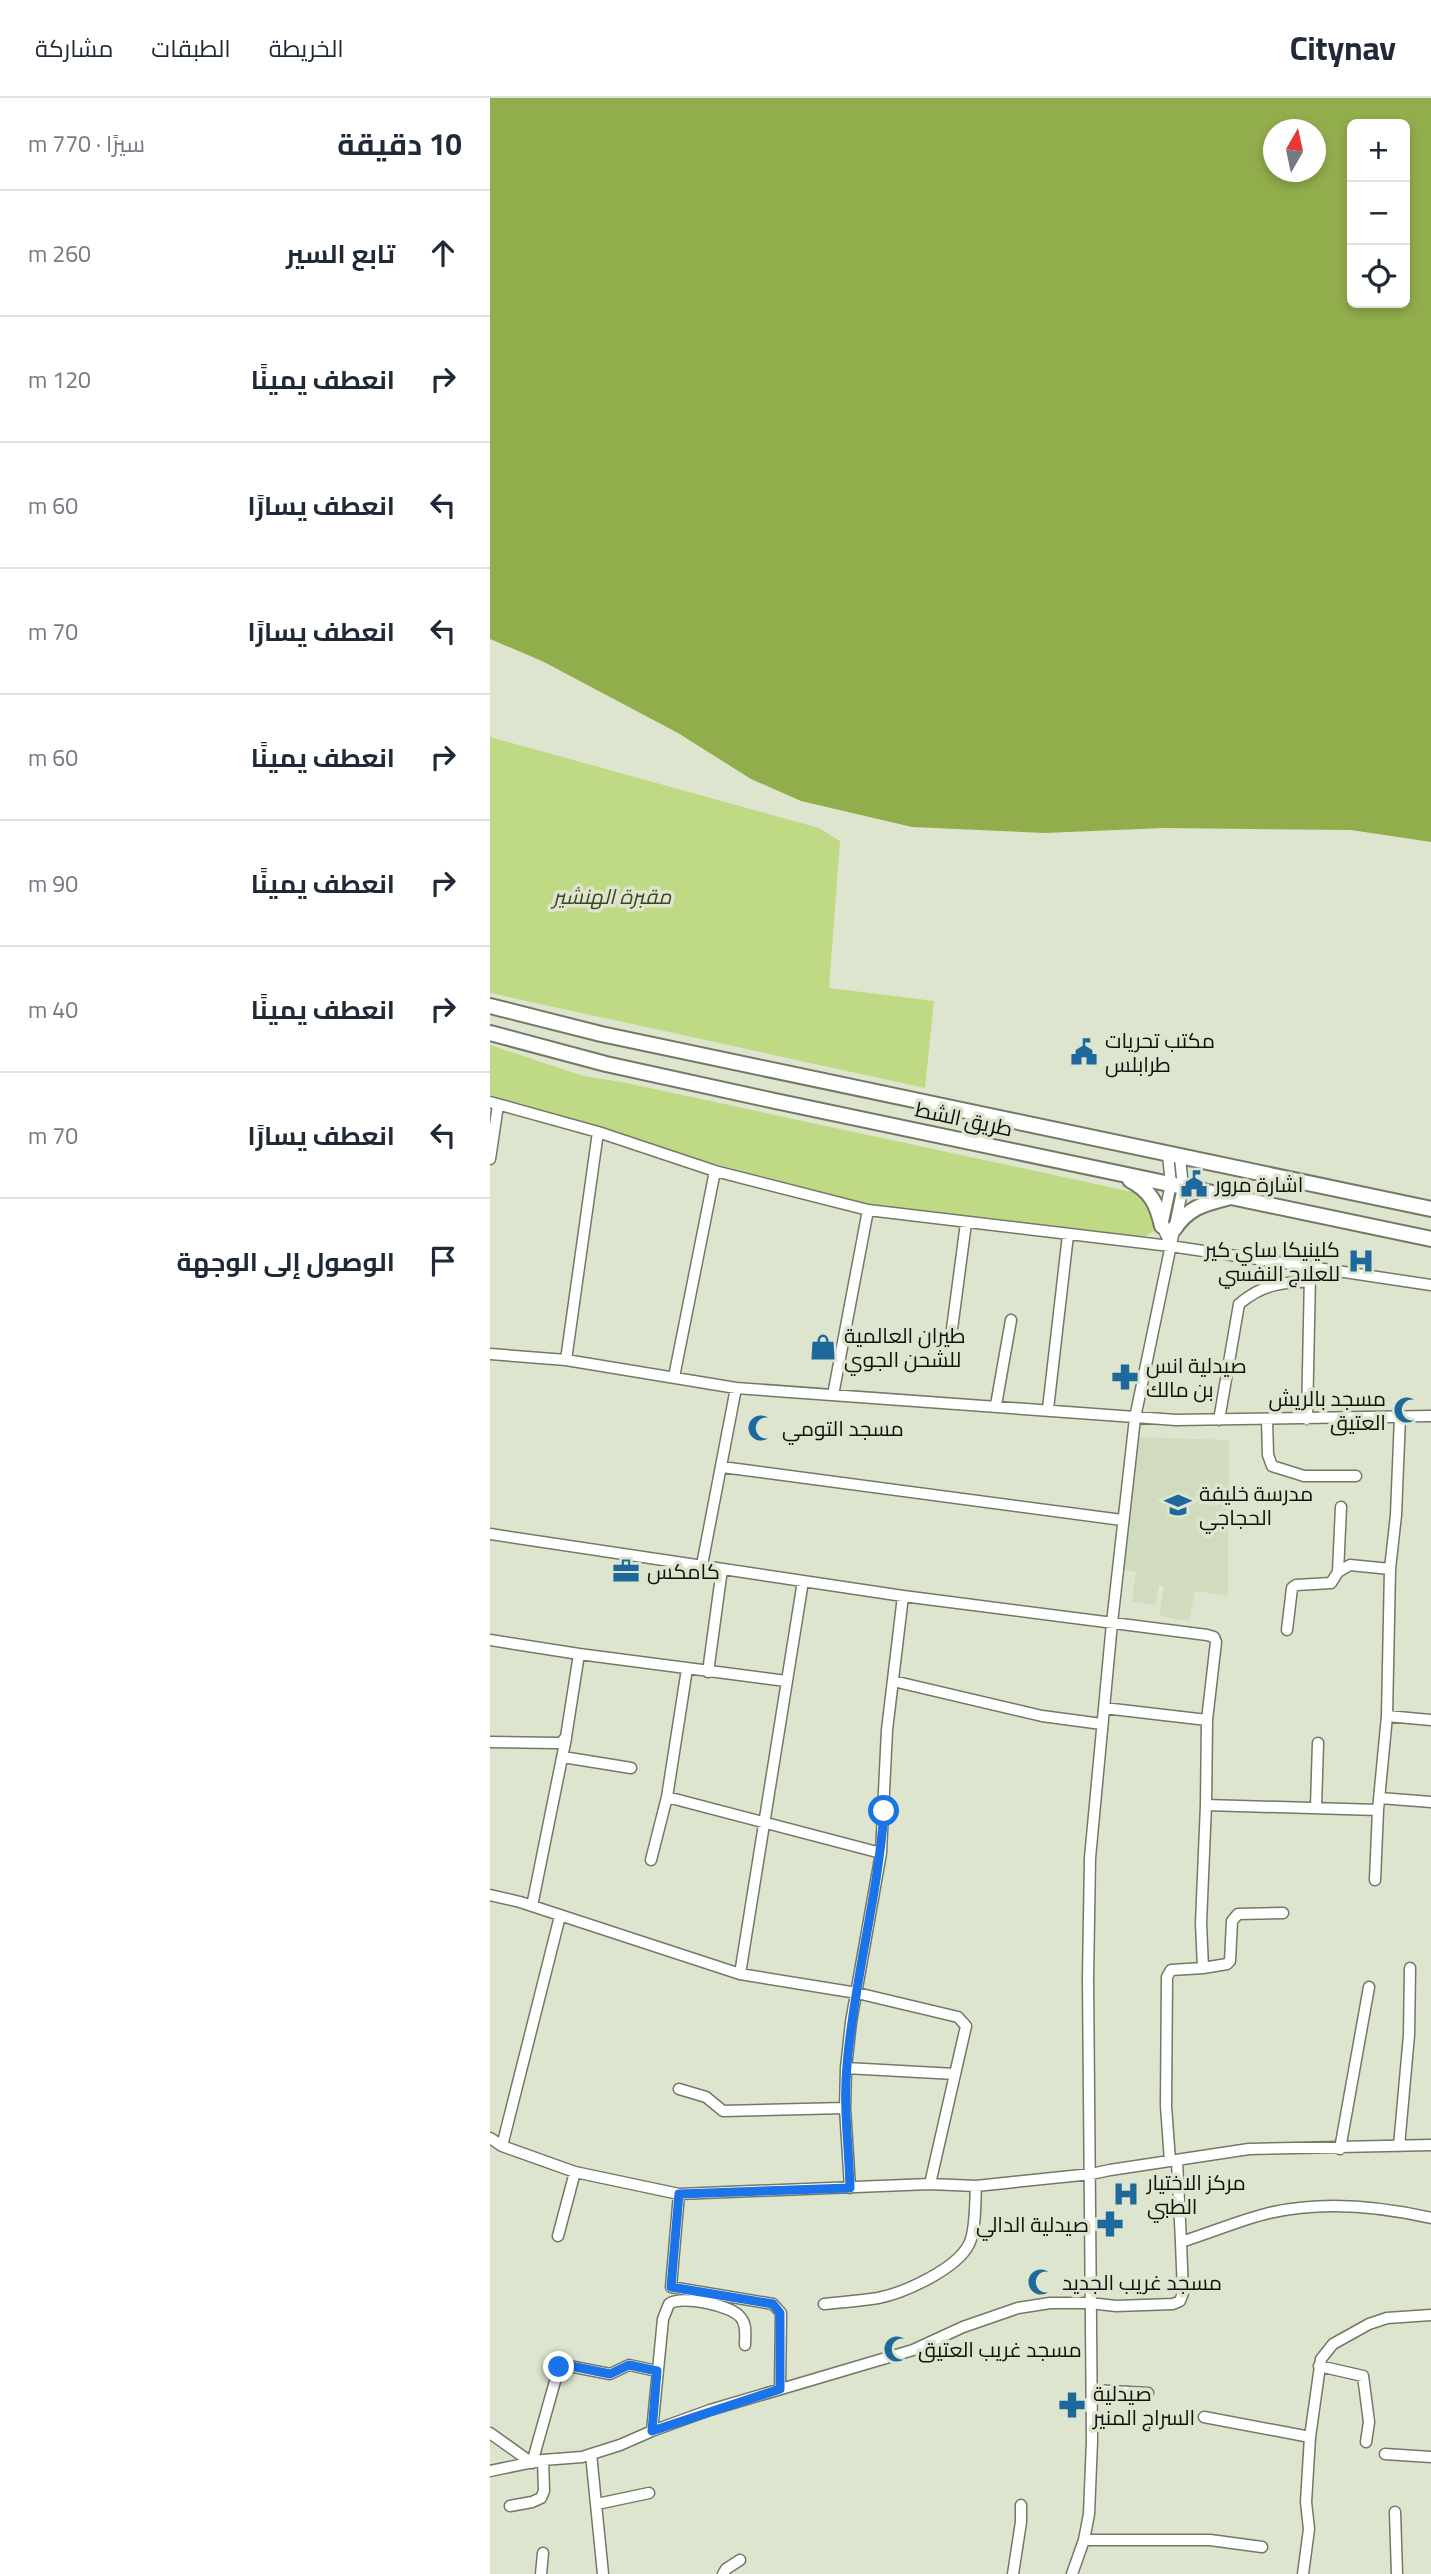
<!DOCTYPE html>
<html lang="ar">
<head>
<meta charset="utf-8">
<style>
  :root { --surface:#fff; --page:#f6f6f7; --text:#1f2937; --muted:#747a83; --line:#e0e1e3 }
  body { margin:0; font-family:Georgia,Cairo,serif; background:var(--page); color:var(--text); direction:rtl }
  .controls { position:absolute; right:21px; top:21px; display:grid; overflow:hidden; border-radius:10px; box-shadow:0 4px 10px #0003 }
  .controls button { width:63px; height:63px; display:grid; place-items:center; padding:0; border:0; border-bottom:2px solid var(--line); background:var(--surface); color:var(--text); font:35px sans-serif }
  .compass { position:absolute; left:773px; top:21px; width:63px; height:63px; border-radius:50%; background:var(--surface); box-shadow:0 4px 10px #0003; rotate:9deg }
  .stop { position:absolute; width:21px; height:21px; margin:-16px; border:5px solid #1a73e8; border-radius:50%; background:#fff }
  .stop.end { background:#1a73e8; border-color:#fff; box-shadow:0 2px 7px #0008 }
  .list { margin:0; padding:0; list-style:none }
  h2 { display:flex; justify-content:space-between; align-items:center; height:91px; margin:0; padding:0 28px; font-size:30px }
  h2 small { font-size:23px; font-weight:400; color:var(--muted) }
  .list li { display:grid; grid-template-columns:46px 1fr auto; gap:21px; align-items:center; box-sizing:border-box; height:126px; padding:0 28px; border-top:2px solid var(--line) }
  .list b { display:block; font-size:26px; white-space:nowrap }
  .list em { font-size:23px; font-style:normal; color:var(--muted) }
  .icon { flex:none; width:38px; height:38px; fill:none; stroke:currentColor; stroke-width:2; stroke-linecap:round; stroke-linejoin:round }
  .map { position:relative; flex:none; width:941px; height:2476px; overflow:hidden; direction:ltr }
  header { display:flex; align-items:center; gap:42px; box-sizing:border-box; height:98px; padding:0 35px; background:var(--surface); border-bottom:2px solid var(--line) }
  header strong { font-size:33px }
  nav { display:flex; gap:38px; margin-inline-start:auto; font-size:24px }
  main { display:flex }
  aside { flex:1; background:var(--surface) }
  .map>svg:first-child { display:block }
  .built { fill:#d1dbbd }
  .green { fill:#bfd984 }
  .water { fill:#92ad4c; fill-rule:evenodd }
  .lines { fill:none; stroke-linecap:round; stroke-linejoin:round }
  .minor-casing { stroke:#727965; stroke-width:13 }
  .highway-casing { stroke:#727965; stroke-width:18 }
  .minor { stroke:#fff; stroke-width:10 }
  .highway { stroke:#fff; stroke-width:14 }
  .route { stroke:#1a73e8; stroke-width:9 }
  .labels { text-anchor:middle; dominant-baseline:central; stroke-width:7; stroke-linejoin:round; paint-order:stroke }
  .park-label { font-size:21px; font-style:italic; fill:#3c471f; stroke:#dee5cf }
  .poi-label { font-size:21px; fill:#10120b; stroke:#dee5cf; text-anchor:start }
  .street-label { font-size:21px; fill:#10120b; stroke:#dee5cf }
</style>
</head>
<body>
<header>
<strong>Citynav</strong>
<nav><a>الخريطة</a><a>الطبقات</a><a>مشاركة</a></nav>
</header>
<main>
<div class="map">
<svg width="941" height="2476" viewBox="0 0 941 2476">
  <rect width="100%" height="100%" fill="#dee5cf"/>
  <path class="built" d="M 644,1339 L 739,1342 L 738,1498 L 705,1493 L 699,1523 L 669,1518 L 674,1488 L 669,1487 L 665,1507 L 642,1503 L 646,1474 L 633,1472 Z"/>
  <path class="green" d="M 0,639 L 329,730 L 350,743 L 339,890 L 444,903 L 435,990 L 0,895 Z
    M 0,947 L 93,978 L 132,984 L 652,1096 L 665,1122 L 664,1133 L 656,1138 L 636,1138 L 432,1114 L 371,1105 L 137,1042 L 0,997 Z"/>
  <path class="water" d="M 0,0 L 941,0 L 941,744 L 861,732 L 674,730 L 555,735 L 422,729 L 311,703 L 261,681 L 188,635 L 52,563 L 0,541 ZM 862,26 L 915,26 L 915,205 L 862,205 ZM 783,32 L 825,32 L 825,74 L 783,74 Z"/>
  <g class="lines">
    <g class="minor-casing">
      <path id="minor" d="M 0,1004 L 108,1034 L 225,1073
        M 678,1057 L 681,1086 L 672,1128 L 680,1145
        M 0,1061 L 8,1007
        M 462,1231 L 476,1125
        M 0,1256 L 76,1262 L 246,1290 L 686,1322 L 941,1318
        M 76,1262 L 108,1034
        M 184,1279 L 225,1073 L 378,1112 L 680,1148 L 941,1187
        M 343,1297 L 378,1112
        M 506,1307 L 521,1222
        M 558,1311 L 578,1137
        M 777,1321 L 778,1357 L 782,1368 L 814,1378 L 866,1378
        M 817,1321 L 820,1177
        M 729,1322 L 749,1206 C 773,1186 790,1185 820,1183
        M 232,1369 L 632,1422
        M 0,1436 L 413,1498 L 717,1537 L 724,1539 L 726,1544 L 717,1622 L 716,1707 L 888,1712 L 897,1618 L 900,1471 L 906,1417 L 910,1319
        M 212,1467 L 246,1290
        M 848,1474 L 851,1409
        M 797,1532 L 802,1490 L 806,1487 L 841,1485 L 848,1474 L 860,1467 L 900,1471
        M 0,1542 L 89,1556
        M 197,1571 L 177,1699 L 391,1755
        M 218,1574 L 232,1471
        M 403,1583 L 552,1618 L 612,1626
        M 614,1610 L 717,1622
        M 897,1618 L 941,1622
        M 0,1644 L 65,1645 L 71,1645 L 76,1639 L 89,1556 L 296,1583
        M 73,1659 L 141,1670
        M 890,1700 L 941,1704
        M 716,1707 L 711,1825 L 713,1870 L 737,1866 L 740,1863 L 742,1823 L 748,1816 L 793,1815
        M 826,1709 L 828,1645
        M 161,1762 L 177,1699
        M 885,1782 L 888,1712
        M 0,1797 L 30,1804 L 250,1876 L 367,1895 L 468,1919 L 476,1928 L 440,2086
        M 42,1808 L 76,1640
        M 250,1876 L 313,1483
        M 356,1970 L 465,1976
        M 189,1991 L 216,1999 L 233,2013 L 355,2010
        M 0,2040 L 12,2048 L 85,2074 L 189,2096 L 440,2086 L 486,2088 L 601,2076 L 620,2072 L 759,2051 L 941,2047
        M 12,2048 L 70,1818
        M 909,2048 L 919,1937 L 920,1870
        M 850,2051 L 879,1889
        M 680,2063 L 676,2008 L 677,1879 L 681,1872 L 713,1870
        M 687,2063 L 691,2144 C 720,2135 750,2122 779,2115 C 831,2103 889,2108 941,2120
        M 360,2090 L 355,2010 L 356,1970 L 361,1924 L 391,1755 L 397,1632 L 413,1498
        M 189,2096 L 181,2189 L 283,2206 L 291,2215 L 290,2291
        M 68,2138 L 85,2074
        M 334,2206 C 352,2204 370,2203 388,2200 C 414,2195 467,2171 479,2146 C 486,2133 485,2103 486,2088
        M 829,2268 L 873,2278 L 879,2324 L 876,2344
        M 602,2292 L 658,2295
        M 714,2319 L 820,2339
        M 162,2333 L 173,2221 L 179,2206 C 191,2197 242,2207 251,2220 C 257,2227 255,2238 255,2247
        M 0,2335 L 42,2365
        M 101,2356 L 113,2476
        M 895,2356 L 941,2359
        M 42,2365 L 69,2269 L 74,2267 L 120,2276 L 139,2267 L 167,2273
        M 0,2373 L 53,2362 L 92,2359 L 130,2347 L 162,2333 L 220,2312 L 423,2252 L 473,2229 L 528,2210 L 560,2205 L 600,2205 L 626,2208 L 683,2206 L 690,2203 L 693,2195 L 691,2144
        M 107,2406 L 159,2395
        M 20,2408 L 42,2404 L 51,2400 L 54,2393 L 53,2362
        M 905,2414 L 907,2476
        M 594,2442 L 720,2442 L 772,2449
        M 51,2476 L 53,2455
        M 233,2476 L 236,2471 L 250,2462
        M 523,2476 L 531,2424 L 531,2407
        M 582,2476 L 594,2442 L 599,2416 L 602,2343 L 598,1880 L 600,1760 L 622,1525 L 645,1320 L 693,1089 L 690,1060
        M 813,2476 L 819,2431 L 816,2404 L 820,2339 L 831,2261 L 843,2246 L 879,2226 L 897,2220 L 941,2217"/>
    </g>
    <g class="highway-casing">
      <path id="highway" d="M 0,908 L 111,936 L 941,1111
        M 0,935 L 116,966 L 285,1003 L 941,1141
        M 640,1082 C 661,1093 667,1106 672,1128
        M 684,1131 C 698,1110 713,1106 737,1100"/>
    </g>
    <use href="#minor" class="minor"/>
    <use href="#highway" class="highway"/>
  </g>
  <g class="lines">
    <path class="route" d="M 69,2269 L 81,2268 L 120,2276 L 139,2267 L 167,2273 L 162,2333 L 290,2291 L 290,2215 L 283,2206 L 181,2189 L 189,2096 L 360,2090 C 359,2049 353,2008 357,1967 C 364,1882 388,1799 394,1713"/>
  </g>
  <defs>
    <g id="civic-bare" transform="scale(2.1)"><path d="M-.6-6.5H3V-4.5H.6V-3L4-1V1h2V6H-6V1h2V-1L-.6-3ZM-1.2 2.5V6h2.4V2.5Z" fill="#1f689c" stroke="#dee5cf" stroke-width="2.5" paint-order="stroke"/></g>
    <g id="hospital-bare" transform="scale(2.1)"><path d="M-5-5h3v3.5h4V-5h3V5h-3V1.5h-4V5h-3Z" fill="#1f689c" stroke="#dee5cf" stroke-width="2.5" paint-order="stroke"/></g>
    <g id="shop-bare" transform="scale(2.1)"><path d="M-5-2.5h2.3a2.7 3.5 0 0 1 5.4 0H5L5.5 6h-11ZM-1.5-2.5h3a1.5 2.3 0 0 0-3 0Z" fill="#1f689c" stroke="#dee5cf" stroke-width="2.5" paint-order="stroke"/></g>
    <g id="pharmacy-bare" transform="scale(2.1)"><path d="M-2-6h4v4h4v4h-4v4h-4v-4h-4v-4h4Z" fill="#1f689c" stroke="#dee5cf" stroke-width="2.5" paint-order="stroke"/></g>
    <g id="mosque-bare" transform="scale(2.1)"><path d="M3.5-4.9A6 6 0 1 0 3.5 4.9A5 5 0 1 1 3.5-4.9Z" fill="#1f689c" stroke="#dee5cf" stroke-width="2.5" paint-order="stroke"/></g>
    <g id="school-bare" transform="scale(2.1)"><path d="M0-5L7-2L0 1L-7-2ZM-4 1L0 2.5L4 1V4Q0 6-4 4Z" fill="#1f689c" stroke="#dee5cf" stroke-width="2.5" paint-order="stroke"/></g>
    <g id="office-bare" transform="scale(2.1)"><path d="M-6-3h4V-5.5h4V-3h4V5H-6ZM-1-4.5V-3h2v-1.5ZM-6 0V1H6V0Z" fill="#1f689c" stroke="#dee5cf" stroke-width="2.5" paint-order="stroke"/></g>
  </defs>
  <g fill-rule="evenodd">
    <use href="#civic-bare" x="594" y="954"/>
    <use href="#civic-bare" x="704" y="1086"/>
    <use href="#hospital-bare" x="871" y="1163"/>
    <use href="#shop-bare" x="333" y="1249"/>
    <use href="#pharmacy-bare" x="635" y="1279"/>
    <use href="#mosque-bare" x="917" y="1312"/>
    <use href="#mosque-bare" x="271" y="1330"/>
    <use href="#school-bare" x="688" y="1407"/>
    <use href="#office-bare" x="136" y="1473"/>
    <use href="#hospital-bare" x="636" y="2096"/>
    <use href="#pharmacy-bare" x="620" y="2126"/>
    <use href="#mosque-bare" x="551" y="2184"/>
    <use href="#mosque-bare" x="407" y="2251"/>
    <use href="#pharmacy-bare" x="582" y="2307"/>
  </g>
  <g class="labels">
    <g class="park-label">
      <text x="122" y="798">مقبرة الهنشير</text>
    </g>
    <g class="poi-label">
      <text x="615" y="942">مكتب تحريات<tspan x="615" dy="24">طرابلس</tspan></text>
      <text x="725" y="1086">اشارة مرور</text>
      <text x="850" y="1151" text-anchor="end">كلينيكا ساي كير<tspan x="850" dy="24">للعلاج النفسي</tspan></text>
      <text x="354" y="1237">طيران العالمية<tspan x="354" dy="24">للشحن الجوي</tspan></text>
      <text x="656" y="1267">صيدلية انس<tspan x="656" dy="24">بن مالك</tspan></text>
      <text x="896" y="1300" text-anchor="end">مسجد بالريش<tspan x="896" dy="24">العتيق</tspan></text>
      <text x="292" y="1330">مسجد التومي</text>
      <text x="709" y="1395">مدرسة خليفة<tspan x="709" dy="24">الحجاجي</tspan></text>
      <text x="157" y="1473">كامكس</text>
      <text x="657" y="2084">مركز الاختيار<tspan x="657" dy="24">الطبي</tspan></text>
      <text x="599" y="2126" text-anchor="end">صيدلية الدالي</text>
      <text x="572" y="2184">مسجد غريب الجديد</text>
      <text x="428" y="2251">مسجد غريب العتيق</text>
      <text x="603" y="2295">صيدلية<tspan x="603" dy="24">السراج المنير</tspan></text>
    </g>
    <g class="street-label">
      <text transform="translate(474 1021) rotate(12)">طريق الشط</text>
    </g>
  </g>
</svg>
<div class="controls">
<button>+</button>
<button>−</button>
<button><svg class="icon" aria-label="locate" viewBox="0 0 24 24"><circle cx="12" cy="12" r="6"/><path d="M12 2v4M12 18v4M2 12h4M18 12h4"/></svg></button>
</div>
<svg class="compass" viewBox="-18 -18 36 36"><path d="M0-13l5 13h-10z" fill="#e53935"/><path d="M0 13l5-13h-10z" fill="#747a83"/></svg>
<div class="stop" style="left:394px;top:1713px"></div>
<div class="stop end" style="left:69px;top:2269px"></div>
</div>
<aside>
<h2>10 دقيقة<small>سيرًا · 770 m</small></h2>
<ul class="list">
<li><svg class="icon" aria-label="ahead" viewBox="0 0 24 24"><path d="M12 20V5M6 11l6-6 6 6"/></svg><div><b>تابع السير</b></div><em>260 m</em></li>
<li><svg class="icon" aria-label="right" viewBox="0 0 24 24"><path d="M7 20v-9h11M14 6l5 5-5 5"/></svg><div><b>انعطف يمينًا</b></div><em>120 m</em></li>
<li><svg class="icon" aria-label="left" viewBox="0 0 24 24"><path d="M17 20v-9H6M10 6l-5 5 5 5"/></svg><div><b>انعطف يسارًا</b></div><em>60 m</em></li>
<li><svg class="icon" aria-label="left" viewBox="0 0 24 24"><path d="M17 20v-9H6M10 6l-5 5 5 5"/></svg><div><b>انعطف يسارًا</b></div><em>70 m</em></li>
<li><svg class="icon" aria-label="right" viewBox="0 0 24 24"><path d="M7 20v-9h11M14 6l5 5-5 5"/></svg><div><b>انعطف يمينًا</b></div><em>60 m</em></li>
<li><svg class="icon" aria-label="right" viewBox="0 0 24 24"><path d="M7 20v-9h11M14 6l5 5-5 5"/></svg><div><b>انعطف يمينًا</b></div><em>90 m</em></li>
<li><svg class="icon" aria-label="right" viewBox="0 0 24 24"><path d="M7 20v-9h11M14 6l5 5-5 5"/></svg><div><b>انعطف يمينًا</b></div><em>40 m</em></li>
<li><svg class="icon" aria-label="left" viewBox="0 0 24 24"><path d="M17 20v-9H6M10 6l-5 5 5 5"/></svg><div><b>انعطف يسارًا</b></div><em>70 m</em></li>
<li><svg class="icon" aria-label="arrive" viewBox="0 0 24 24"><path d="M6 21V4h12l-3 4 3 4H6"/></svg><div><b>الوصول إلى الوجهة</b></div></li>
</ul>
</aside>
</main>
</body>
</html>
